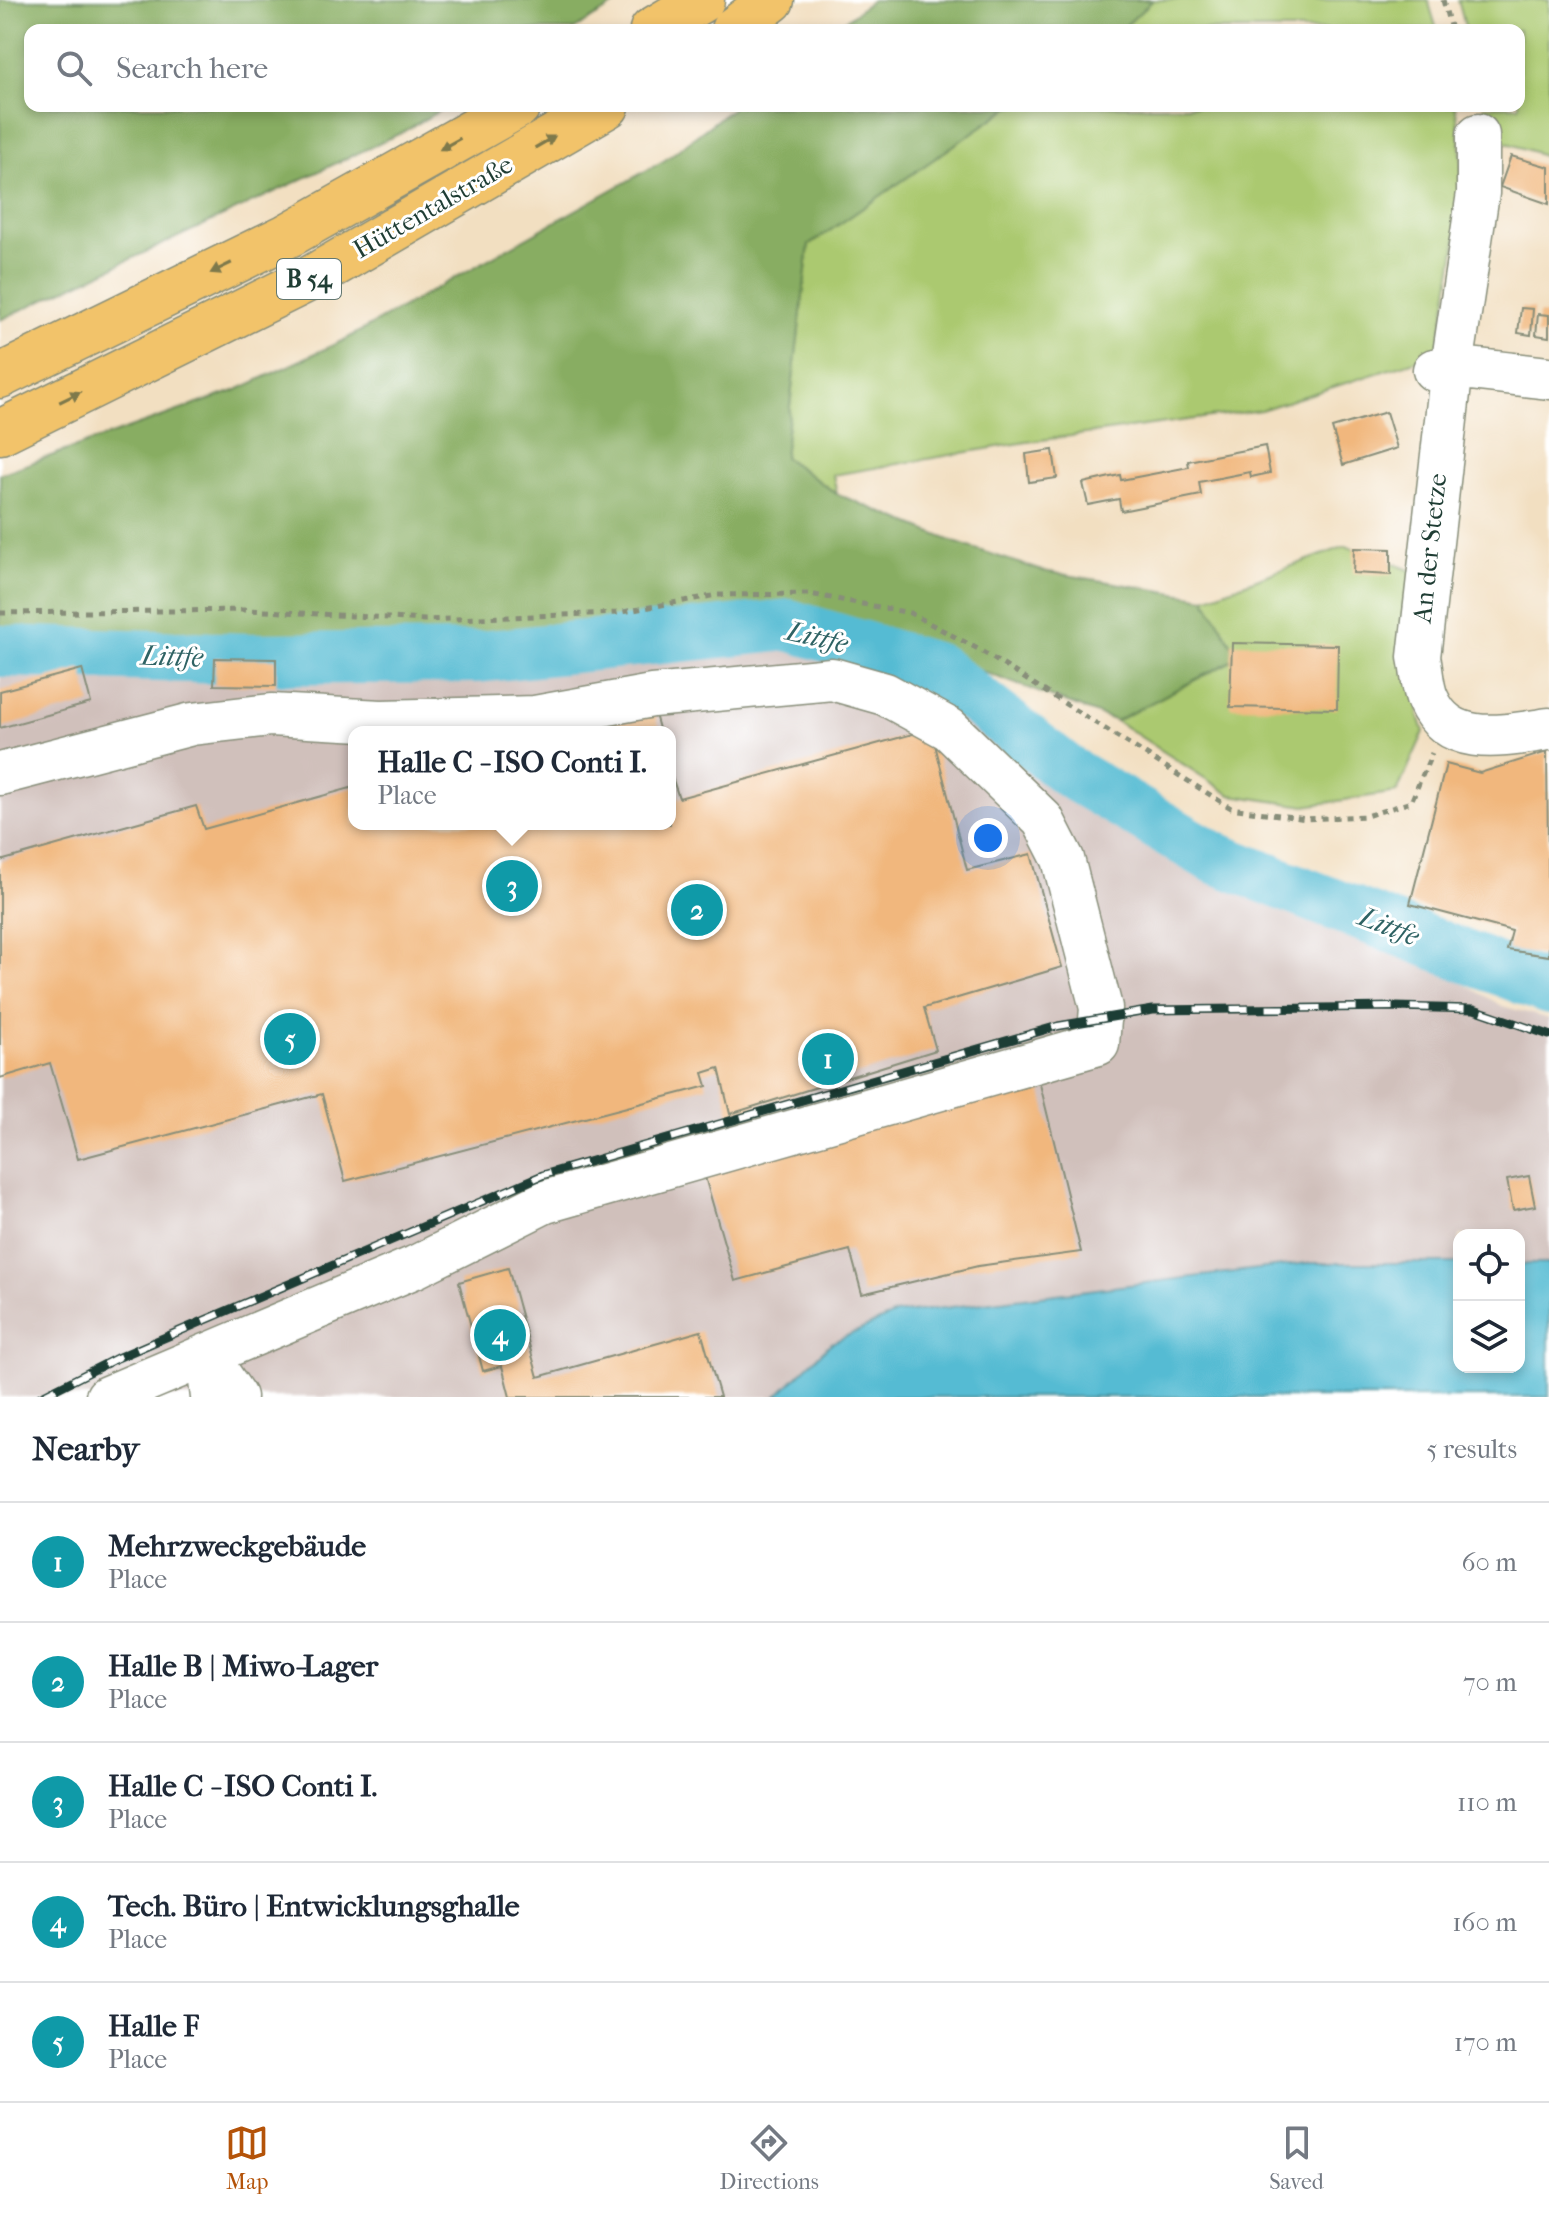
<!DOCTYPE html>
<html lang="en">
<head>
<meta charset="utf-8">
<style>
  :root { --surface:#fff; --page:#f6f6f7; --text:#1f2937; --muted:#747a83; --line:#e0e1e3; --accent:#b45309 }
  body { margin:0; font-family:"IM FELL French Canon",serif; background:var(--page); color:var(--text) }
  .controls { position:absolute; right:24px; bottom:24px; display:grid; overflow:hidden; border-radius:16px; box-shadow:0 4px 12px #0003 }
  .controls button { width:72px; height:72px; display:grid; place-items:center; padding:0; border:0; border-bottom:2px solid var(--line); background:var(--surface); color:var(--text); font:40px sans-serif }
  .you { position:absolute; left:988px; top:838px; width:28px; height:28px; margin:-20px; border:6px solid #fff; border-radius:50%; background:#1a73e8; box-shadow:0 0 0 12px #1a73e833 }
  .badge { display:grid; place-items:center; width:52px; height:52px; border-radius:50%; background:var(--accent); color:#fff; font-size:26px; font-weight:700 }
  .pin { position:absolute; translate:-50% -50%; border:4px solid #fff; box-shadow:0 2px 8px #0006 }
  .popup { position:absolute; left:348px; top:726px; width:328px; height:104px; box-sizing:border-box; display:grid; place-content:center; border-radius:16px; background:var(--surface); filter:drop-shadow(0 2px 6px #0005); font-size:26px; white-space:nowrap; color:var(--muted) }
  .popup b { font-size:30px; color:var(--text) }
  .popup::after { content:''; position:absolute; left:50%; top:100%; margin-left:-16px; border:16px solid transparent; border-top-color:var(--surface) }
  .list { margin:0; padding:0; list-style:none }
  h2 { display:flex; justify-content:space-between; align-items:center; height:104px; margin:0; padding:0 32px; font-size:34px }
  h2 small { font-size:26px; font-weight:400; color:var(--muted) }
  .list li { display:grid; grid-template-columns:52px 1fr auto; gap:24px; align-items:center; box-sizing:border-box; height:120px; padding:0 32px; border-top:2px solid var(--line) }
  .list b { display:block; font-size:30px; white-space:nowrap }
  .list p { margin:0; font-size:26px; white-space:nowrap; color:var(--muted) }
  .list em { font-size:26px; font-style:normal; color:var(--muted) }
  .icon { flex:none; width:44px; height:44px; fill:none; stroke:currentColor; stroke-width:2; stroke-linecap:round; stroke-linejoin:round }
  .map { position:relative; flex:none; width:1549px; height:1397px; overflow:hidden }
  .search { position:absolute; background:var(--surface); box-shadow:0 4px 12px #0003; left:24px; right:24px; top:24px; height:88px; display:flex; align-items:center; gap:20px; box-sizing:border-box; padding:0 28px; border-radius:16px; color:var(--muted); font-size:30px }
  .sheet { height:704px; background:var(--surface) }
  nav { display:flex; justify-content:space-around; align-items:center; box-sizing:border-box; height:112px; border-top:2px solid var(--line); background:var(--surface); font-size:22px; color:var(--muted) }
  nav a { display:grid; justify-items:center; gap:4px }
  nav .on { color:var(--accent) }
  .map>svg:first-child { display:block }
  .industrial { fill:#d0c0bb; fill-rule:evenodd }
  .green { fill:#abc970; stroke:#658352; stroke-width:2 }
  .forest { fill:#88ad62; stroke:#54754b; stroke-width:2 }
  .water { fill:#55bbd3; stroke:#3a7c84; stroke-width:2 }
  .lines { fill:none; stroke-linecap:round; stroke-linejoin:round }
  .river { stroke:#55bbd3; stroke-width:52 }
  .building { fill:#f1b77d }
  .minor-casing { stroke:#888e7a; stroke-width:45 }
  .highway-casing { stroke:#888e7a; stroke-width:47 }
  .path { stroke:#888e7a; stroke-width:5; stroke-dasharray:6 6; stroke-linecap:butt }
  .minor { stroke:#fff; stroke-width:42 }
  .highway { stroke:#f2c36a; stroke-width:44 }
  .rail-casing { stroke:#1f3d34; stroke-width:9 }
  .rail { stroke:#fff; stroke-width:6; stroke-dasharray:18; stroke-linecap:butt }
  .oneway { fill:#7e794c }
  .labels { text-anchor:middle; dominant-baseline:central; stroke-width:6; stroke-linejoin:round; paint-order:stroke }
  .shield { fill:#fff; stroke:#627771; stroke-width:2 }
  .shield-label { font-size:24px; font-weight:bold; fill:#1f3d34 }
  .street-label { font-size:26px; fill:#1f3d34; stroke:#fff }
  .water-label { font-size:28px; font-style:italic; fill:#2f6364; stroke:#fff }
</style>
</head>
<body>
<div class="map">
<svg width="1549" height="1397" viewBox="0 0 1549 1397">
  <rect width="100%" height="100%" fill="#fff"/>
  <filter id="ink" filterUnits="userSpaceOnUse"><feTurbulence type="fractalNoise" baseFrequency=".0125" numOctaves="2"/><feDisplacementMap in="SourceGraphic" scale="16" xChannelSelector="R" yChannelSelector="G"/><feConvolveMatrix kernelMatrix="1 2 1 2 8 2 1 2 1" color-interpolation-filters="sRGB"/></filter>
  <filter id="wash" filterUnits="userSpaceOnUse"><feTurbulence type="fractalNoise" baseFrequency=".006" numOctaves="4" result="noise"/><feDisplacementMap in="SourceGraphic" scale="32" xChannelSelector="R" yChannelSelector="G"/><feGaussianBlur stdDeviation="1.8" result="paint"/><feColorMatrix in="noise" values="0 0 0 0 0 0 0 0 0 0 0 0 0 0 0 0 0 1.4 0 .05"/><feComposite in="paint" operator="in"/></filter>
  <g filter="url(#wash)">
    <rect width="100%" height="100%" fill="#f2dfc1"/>
    <path class="industrial" d="M 714,639 L 919,660 L 1502,1006 L 1549,1019 L 1549,1397 L 0,1397 L 0,658 ZM 354,732 L 670,732 L 670,824 L 354,824 ZM 1459,1235 L 1519,1235 L 1519,1367 L 1459,1367 Z"/>
    <path class="green" d="M 1153,0 L 1428,0 L 1437,30 L 1121,30 Z
      M 1458,0 L 1549,0 L 1549,157 L 1492,138 L 1484,106 L 1519,106 L 1519,30 L 1466,30 Z
      M 1011,106 L 1455,106 C 1473,188 1450,273 1437,354 L 1261,410 L 1027,442 L 833,475 L 837,494 L 784,457 L 809,245 Z
      M 1346,546 L 1415,572 L 1419,715 L 1424,732 L 1397,792 L 1305,806 L 1231,795 L 1116,721 L 1239,657 L 1205,598 Z"/>
    <path class="forest" d="M 0,0 L 623,0 L 573,30 L 30,30 L 30,106 L 447,106 L 403,132 L 0,320 Z
      M 872,0 L 1153,0 L 1121,30 L 833,30 Z
      M 735,106 L 1011,106 L 809,245 L 784,457 L 837,494 L 954,542 L 1043,571 L 1205,598 L 1239,657 L 1116,721 L 892,638 L 578,667 L 187,641 L 0,651 L 0,474 L 237,390 L 346,339 L 665,160 Z"/>
    <path class="water" d="M 1307,1263 L 1459,1263 L 1459,1367 L 1519,1367 L 1519,1264 L 1549,1264 L 1549,1397 L 776,1397 L 831,1343 L 895,1314 Z"/>
    <g class="lines">
      <path class="river" d="M 0,651 L 251,659 L 478,657 L 789,625 L 937,669 L 1069,772 L 1213,857 L 1549,989"/>
    </g>
    <g id="blocks">
      <path class="building" d="M 1511,156 L 1549,167 L 1549,204 L 1500,187 Z
        M 1521,308 L 1533,309 L 1531,335 L 1518,333 Z
        M 1538,314 L 1549,315 L 1549,337 L 1536,335 Z
        M 1386,412 L 1397,448 L 1343,465 L 1332,428 Z
        M 1265,446 L 1270,473 L 1251,477 L 1250,472 L 1199,482 L 1201,495 L 1121,511 L 1119,499 L 1088,505 L 1083,483 L 1120,475 L 1121,480 L 1189,467 L 1188,461 Z
        M 1053,450 L 1057,478 L 1029,482 L 1026,454 Z
        M 1354,548 L 1391,549 L 1391,575 L 1353,573 Z
        M 1232,643 L 1338,645 L 1337,709 L 1230,707 Z
        M 215,658 L 276,659 L 276,686 L 214,685 Z
        M 82,669 L 91,703 L 0,728 L 0,691 Z
        M 652,704 L 660,732 L 555,732 Z
        M 931,729 L 967,870 L 1031,854 L 1062,967 L 924,1008 L 936,1050 L 730,1114 L 719,1068 L 703,1073 L 707,1086 L 345,1181 L 322,1094 L 78,1159 L 50,1063 L 0,1078 L 0,861 L 196,806 L 204,829 L 354,787 L 354,824 L 670,824 L 670,771 L 679,798 Z
        M 1547,752 L 1549,956 L 1507,950 L 1512,931 L 1410,904 L 1446,764 L 1480,773 Z
        M 1039,1080 L 1081,1252 L 978,1266 L 862,1294 L 850,1250 L 735,1281 L 703,1170 Z
        M 1529,1176 L 1535,1206 L 1513,1210 L 1507,1180 Z
        M 508,1268 L 538,1377 L 701,1331 L 720,1397 L 510,1397 L 502,1366 L 483,1371 L 459,1282 Z"/>
    </g>
  </g>
  <g filter="url(#ink)">
    <use href="#blocks" fill-opacity="0" stroke="#888e7a" stroke-width="2"/>
    <g class="lines">
      <g class="minor-casing">
        <path id="minor" d="M 1434,370 L 1452,367 L 1478,193 L 1478,135
          M 1549,378 L 1452,367 L 1419,657 C 1422,670 1422,688 1428,700 C 1450,750 1507,735 1549,729
          M 0,774 L 192,724 L 271,715 L 381,721 L 535,717 L 652,696 L 832,679 L 885,694 L 949,729 L 1043,820 L 1063,859 L 1101,1008 L 1098,1044 L 545,1202 L 415,1267 L 107,1397
          M 212,1397 L 207,1356 L 235,1397"/>
      </g>
      <g class="highway-casing">
        <path id="highway" d="M 652,30 L 702,0
          M 733,30 L 772,0
          M 0,376 L 287,236 L 518,106
          M 0,432 L 311,278 L 607,106"/>
      </g>
      <path class="path" d="M 1443,0 L 1451,30
        M 0,613 L 248,610 L 425,620 L 617,613 L 717,595 L 810,594 L 910,613 L 978,649 L 1231,808 L 1306,819 L 1366,816 L 1411,802 L 1432,753"/>
      <use href="#minor" class="minor"/>
      <use href="#highway" class="highway"/>
      <g class="rail-casing">
        <path id="rail" d="M 40,1397 L 117,1358 L 543,1175 L 1058,1026 L 1153,1010 L 1396,1007 L 1474,1009 L 1549,1035"/>
      </g>
      <use href="#rail" class="rail"/>
    </g>
    <defs><path id="oneway-solid" d="M-6-.8H1V-3.2L6.5 0L1 3.2V.8H-6Z" transform="scale(2)"/></defs>
    <g class="oneway">
      <use href="#oneway-solid" transform="translate(545 142) rotate(-30)"/>
      <use href="#oneway-solid" transform="translate(450 144) rotate(151)"/>
      <use href="#oneway-solid" transform="translate(221 268) rotate(154)"/>
      <use href="#oneway-solid" transform="translate(70 397) rotate(-26)"/>
    </g>
  </g>
  <g class="labels">
    <rect class="shield" x="277" y="259" width="64" height="40" rx="6"/>
    <g class="shield-label">
      <text x="309" y="279">B 54</text>
    </g>
    <g class="street-label">
      <text transform="translate(433 207) rotate(-30)">Hüttentalstraße</text>
      <text transform="translate(1430 548) rotate(-84)">An der Stetze</text>
    </g>
    <g class="water-label">
      <text transform="translate(817 637) rotate(13)">Littfe</text>
      <text transform="translate(172 656) rotate(2)">Littfe</text>
      <text transform="translate(1389 926) rotate(21)">Littfe</text>
    </g>
  </g>
</svg>
<div class="controls">
<button><svg class="icon" aria-label="locate" viewBox="0 0 24 24"><circle cx="12" cy="12" r="6"/><path d="M12 2v4M12 18v4M2 12h4M18 12h4"/></svg></button>
<button><svg class="icon" aria-label="layers" viewBox="0 0 24 24"><path d="M12 4l9 5-9 5-9-5zM3 14l9 5 9-5"/></svg></button>
</div>
<div class="you"></div>
<div class="pin badge" style="left:828px;top:1059px;background:#0f9aa8">1</div>
<div class="pin badge" style="left:697px;top:910px;background:#0f9aa8">2</div>
<div class="pin badge" style="left:512px;top:886px;background:#0f9aa8">3</div>
<div class="popup"><b>Halle C - ISO Conti I.</b>Place</div>
<div class="pin badge" style="left:500px;top:1335px;background:#0f9aa8">4</div>
<div class="pin badge" style="left:290px;top:1039px;background:#0f9aa8">5</div>
<div class="search"><svg class="icon" aria-label="search" viewBox="0 0 24 24"><circle cx="10" cy="10" r="6"/><path d="M15 15l6 6"/></svg>Search here</div>
</div>
<section class="sheet">
<h2>Nearby<small>5 results</small></h2>
<ul class="list">
<li><span class="badge" style="background:#0f9aa8">1</span><div><b>Mehrzweckgebäude</b><p>Place</p></div><em>60 m</em></li>
<li><span class="badge" style="background:#0f9aa8">2</span><div><b>Halle B | Miwo-Lager</b><p>Place</p></div><em>70 m</em></li>
<li><span class="badge" style="background:#0f9aa8">3</span><div><b>Halle C - ISO Conti I.</b><p>Place</p></div><em>110 m</em></li>
<li><span class="badge" style="background:#0f9aa8">4</span><div><b>Tech. Büro | Entwicklungsghalle</b><p>Place</p></div><em>160 m</em></li>
<li><span class="badge" style="background:#0f9aa8">5</span><div><b>Halle F</b><p>Place</p></div><em>170 m</em></li>
</ul>
</section>
<nav>
<a class="on"><svg class="icon" aria-label="map" viewBox="0 0 24 24"><path d="M3 6l6-2 6 2 6-2v14l-6 2-6-2-6 2zM9 4v14M15 6v14"/></svg>Map</a>
<a><svg class="icon" aria-label="directions" viewBox="0 0 24 24"><path d="M12 3l9 9-9 9-9-9zM9 14v-3h6M13 9l2 2-2 2"/></svg>Directions</a>
<a><svg class="icon" aria-label="saved" viewBox="0 0 24 24"><path d="M7 4h10v16l-5-4-5 4z"/></svg>Saved</a>
</nav>
</body>
</html>
